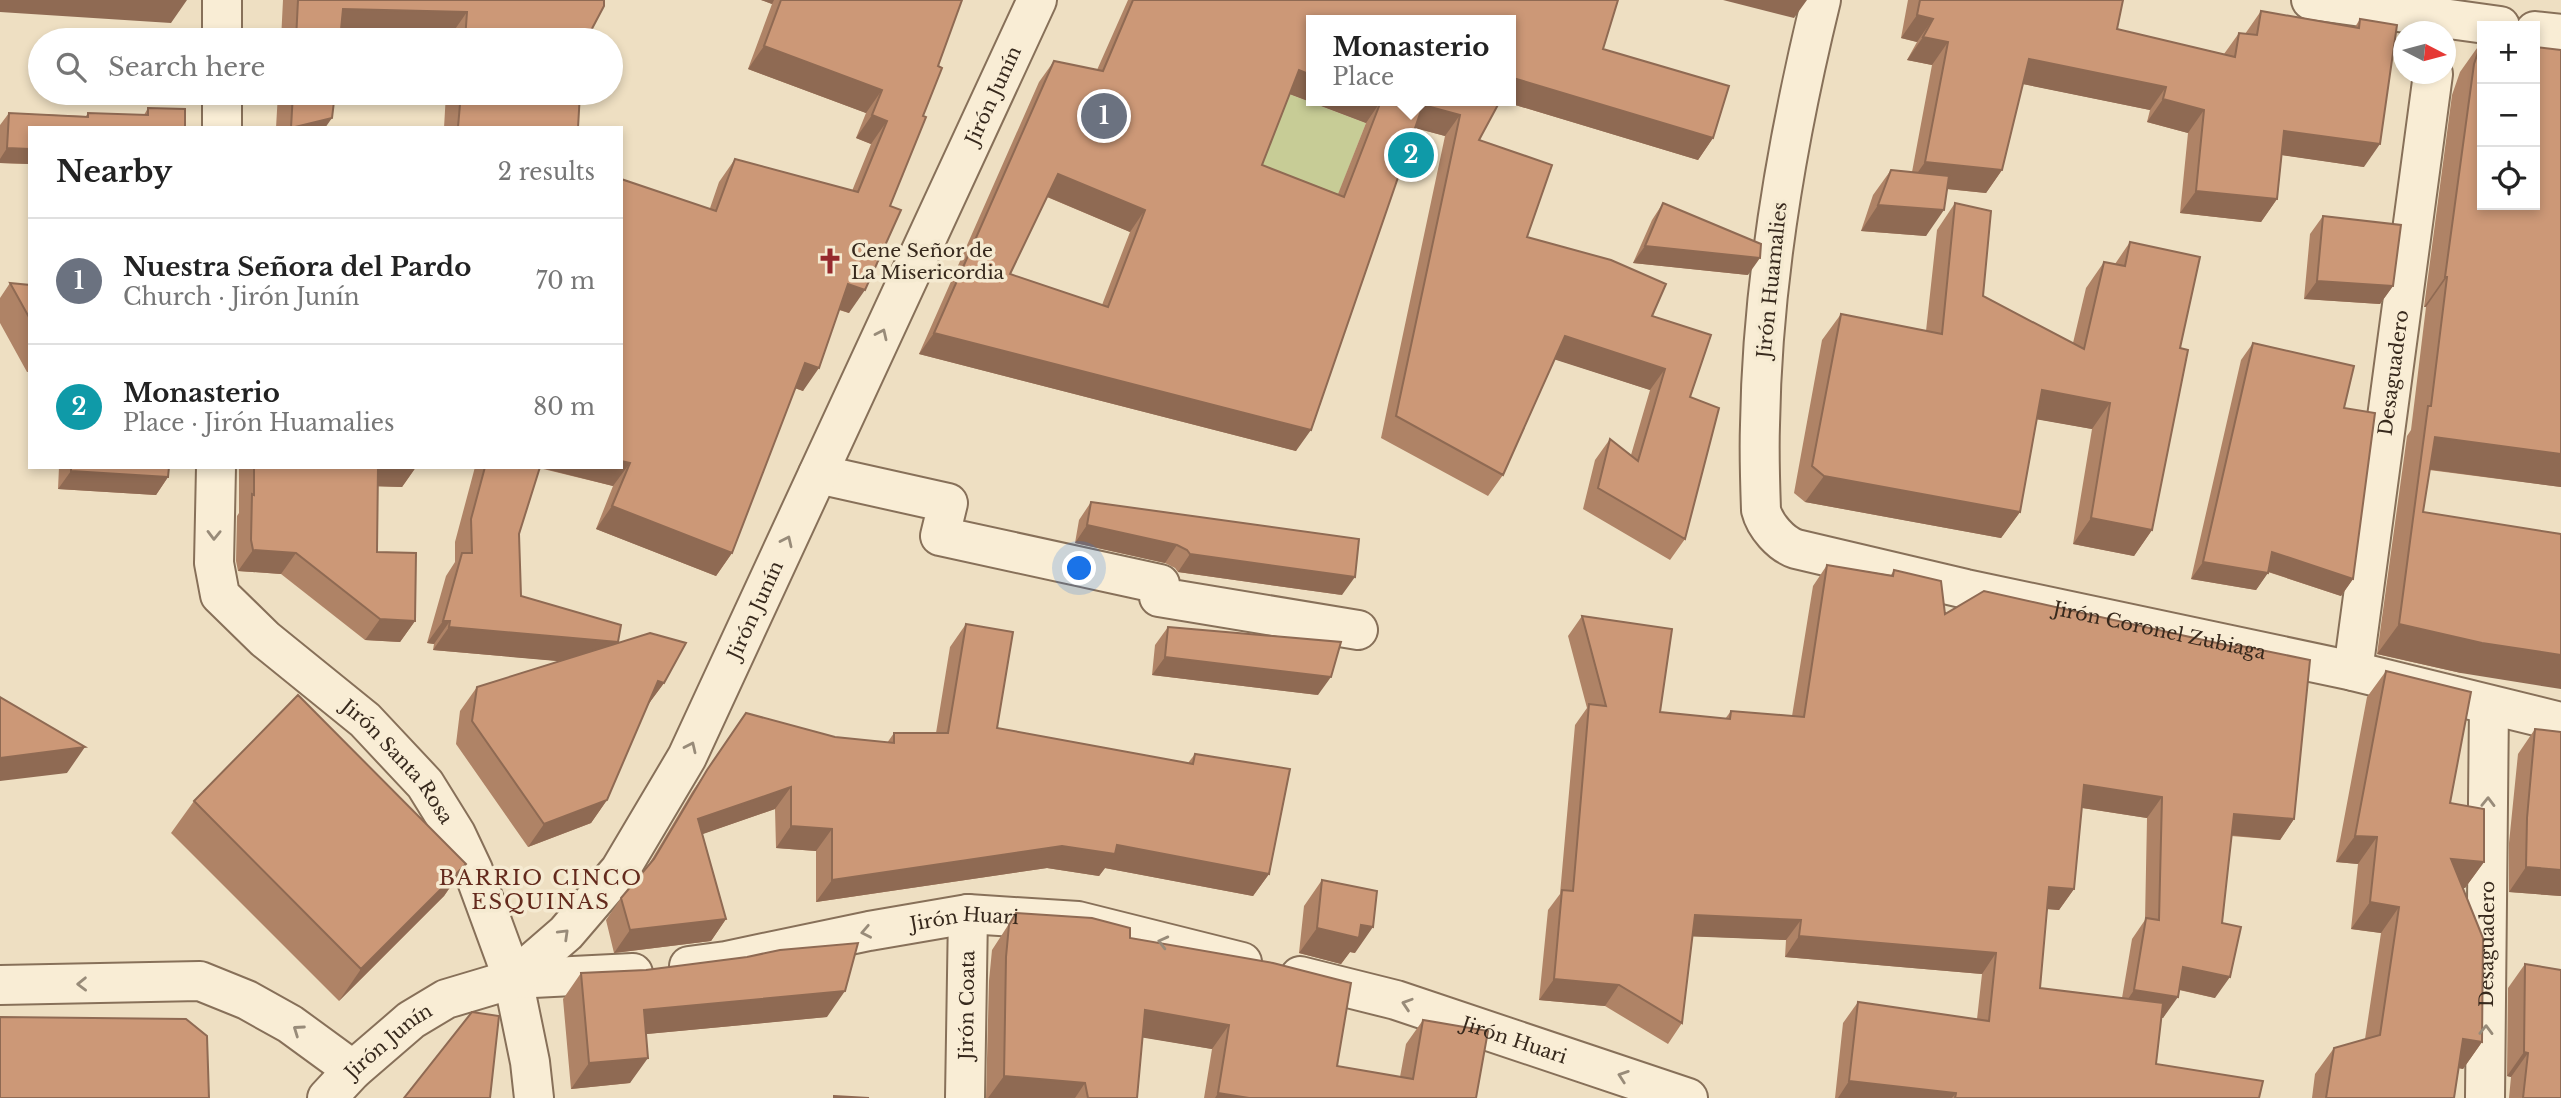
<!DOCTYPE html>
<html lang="en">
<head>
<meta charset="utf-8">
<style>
  :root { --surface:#fff; --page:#f2f2f2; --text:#222; --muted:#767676; --line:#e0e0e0; --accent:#d93025 }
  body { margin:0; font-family:"Libre Baskerville",serif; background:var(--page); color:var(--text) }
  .controls { position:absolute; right:21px; top:21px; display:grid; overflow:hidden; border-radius:0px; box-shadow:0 4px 10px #0003 }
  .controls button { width:63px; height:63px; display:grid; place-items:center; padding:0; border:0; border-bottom:2px solid var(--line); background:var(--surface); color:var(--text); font:35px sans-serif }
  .compass { position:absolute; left:2393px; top:21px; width:63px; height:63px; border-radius:50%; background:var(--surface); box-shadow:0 4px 10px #0003; rotate:96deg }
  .you { position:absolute; left:1080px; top:569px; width:24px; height:24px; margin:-18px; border:5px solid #fff; border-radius:50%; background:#1a73e8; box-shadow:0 0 0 10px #1a73e833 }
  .badge { display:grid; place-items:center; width:46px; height:46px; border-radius:50%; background:var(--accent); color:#fff; font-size:23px; font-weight:700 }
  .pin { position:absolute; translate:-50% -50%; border:4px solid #fff; box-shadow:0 2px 7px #0006 }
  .popup { position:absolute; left:1306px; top:15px; width:210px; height:91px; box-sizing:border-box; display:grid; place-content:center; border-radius:0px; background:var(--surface); filter:drop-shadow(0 2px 5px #0005); font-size:23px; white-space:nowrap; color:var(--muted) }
  .popup b { font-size:26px; color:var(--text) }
  .popup::after { content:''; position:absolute; left:50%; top:100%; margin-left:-14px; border:14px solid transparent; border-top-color:var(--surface) }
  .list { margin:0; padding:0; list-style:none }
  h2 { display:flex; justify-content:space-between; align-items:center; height:91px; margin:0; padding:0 28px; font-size:30px }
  h2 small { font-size:23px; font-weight:400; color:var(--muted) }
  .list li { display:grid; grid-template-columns:46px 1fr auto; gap:21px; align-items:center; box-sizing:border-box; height:126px; padding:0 28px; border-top:2px solid var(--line) }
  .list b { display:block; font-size:26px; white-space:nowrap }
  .list p { margin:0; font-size:23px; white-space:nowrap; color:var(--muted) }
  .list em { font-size:23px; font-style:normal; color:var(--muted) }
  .icon { flex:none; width:38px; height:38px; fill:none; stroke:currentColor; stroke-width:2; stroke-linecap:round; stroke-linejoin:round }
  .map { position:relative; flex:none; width:2561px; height:1098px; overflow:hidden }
  .search { position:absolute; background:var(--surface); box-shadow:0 4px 10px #0003; left:28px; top:28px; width:595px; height:77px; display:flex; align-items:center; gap:18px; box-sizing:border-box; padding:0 24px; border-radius:38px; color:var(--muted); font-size:26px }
  .panel { position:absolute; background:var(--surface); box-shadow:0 4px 10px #0003; left:28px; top:126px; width:595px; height:343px; border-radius:0px }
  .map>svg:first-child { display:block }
  .green { fill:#c7cc96 }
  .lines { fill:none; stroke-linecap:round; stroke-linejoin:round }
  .minor-casing { stroke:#877059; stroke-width:42 }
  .minor { stroke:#f9edd5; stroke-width:38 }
  .wall { fill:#af8366; fill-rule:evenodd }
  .shaded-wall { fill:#8f6a53 }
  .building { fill:#cc9877; stroke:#8f6a53; stroke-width:2; fill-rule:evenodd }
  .oneway { stroke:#988b79 }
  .labels { text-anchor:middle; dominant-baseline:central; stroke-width:7; stroke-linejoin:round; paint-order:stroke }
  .street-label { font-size:19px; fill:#37291d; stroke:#f5ead1 }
  .poi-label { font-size:19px; fill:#37291d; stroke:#f5ead1; text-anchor:start }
  .neighbourhood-label { font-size:21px; letter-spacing:2px; fill:#642a1d; stroke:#f5ead1 }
</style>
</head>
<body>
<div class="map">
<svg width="2561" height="1098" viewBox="0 0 2561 1098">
  <rect width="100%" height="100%" fill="#eedfc2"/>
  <path class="green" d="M 1284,92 L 1366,123 L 1329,218 L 1247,187 Z"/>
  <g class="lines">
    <g class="minor-casing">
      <g id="minor">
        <path d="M 222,0 L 222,40"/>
        <path id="s1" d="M 1821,0 C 1787,139 1762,282 1760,425 C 1759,454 1760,482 1761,510 C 1765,526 1781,544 1796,549 L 1966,589 L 2353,671 L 2561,722"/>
        <path d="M 2311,0 L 2500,26"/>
        <path d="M 2535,31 L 2561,34"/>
        <path d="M 222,93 L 222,128"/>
        <path id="s2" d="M 216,467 L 214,563 L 220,595 L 265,639 L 365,720 L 425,784 L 456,834 L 473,870 L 513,979 L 530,1062 L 534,1098"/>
        <path d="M 818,474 L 948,503 L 940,536 L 1160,584 L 1159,597 L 1358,630"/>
        <path id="s3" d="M 2353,671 L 2433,74"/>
        <path id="s4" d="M 689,966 L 726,961 L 869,931 L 968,914 L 1078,921 L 1242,962"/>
        <path id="s5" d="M 1300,976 L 1396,1000 L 1688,1098"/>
        <path d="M 513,979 L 633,973"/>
        <path d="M 0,985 L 200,981 L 247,1000 L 290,1024 L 353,1070"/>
        <path id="s6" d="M 327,1098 L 353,1070 L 411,1020 L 446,999 L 513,979 L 566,933 L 620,870 L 687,757 L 1037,0"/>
        <path id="s7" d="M 965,1098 L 968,914"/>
        <path id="s8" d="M 2485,1098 L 2489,705"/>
      </g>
    </g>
    <use href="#minor" class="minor"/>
  </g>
  <path class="wall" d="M 283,0 L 604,0 L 586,40 L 451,40 L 451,35 L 341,33 L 340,40 L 281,40 Z
    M 761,0 L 962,0 L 938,66 L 923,116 L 890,206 L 849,313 L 839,310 L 803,391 L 795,388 L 732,553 L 716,576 L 596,529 L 613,486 L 539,468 L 519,534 L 521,596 L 618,642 L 617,643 L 664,683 L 647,706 L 607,800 L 591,823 L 528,847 L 456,744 L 460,711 L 477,687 L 560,661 L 433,650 L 434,644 L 427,643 L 446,576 L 455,562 L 455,542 L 475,467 L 621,467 L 719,182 L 735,159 L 852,191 L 871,144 L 856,138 L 866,113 L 748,69 L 772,4 Z
    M 1128,0 L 1618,0 L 1603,49 L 1713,138 L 1698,160 L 1502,101 L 1511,101 L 1511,20 L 1500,101 L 1479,140 L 1527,237 L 1652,316 L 1690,397 L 1685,539 L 1670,560 L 1583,509 L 1595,460 L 1610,439 L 1631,455 L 1650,390 L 1555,359 L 1503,475 L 1488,496 L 1381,438 L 1445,136 L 1415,128 L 1296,451 L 919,354 L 1039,82 L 1054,61 L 1097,70 ZM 1290,94 L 1366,123 L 1338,194 L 1262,165 ZM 1047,197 L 1130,232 L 1102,305 L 1010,274 Z
    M 1908,0 L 2123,0 L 2117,29 L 2224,54 L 2239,33 L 2245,34 L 2261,11 L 2355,27 L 2360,19 L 2364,167 L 2282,155 L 2277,199 L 2261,222 L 2180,213 L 2188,133 L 2147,122 L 2150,110 L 2023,84 L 2002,170 L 1986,193 L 1947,189 L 1926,236 L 1861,231 L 1873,195 L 1891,170 L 1912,172 L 1932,65 L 1907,60 L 1917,42 L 1901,38 Z
    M 2482,41 L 2561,50 L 2561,487 L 2429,470 L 2423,512 L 2461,673 L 2377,654 L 2407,436 L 2411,430 L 2426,307 L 2424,307 L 2452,95 L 2460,72 Z
    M 278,93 L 335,93 L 325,128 L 276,128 Z
    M 446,93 L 580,93 L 578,128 L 444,128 Z
    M 148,108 L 185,128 L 30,128 L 30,164 L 0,163 L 0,125 L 9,113 L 86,116 L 88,113 L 144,115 Z
    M 1663,203 L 1748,275 L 1633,263 L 1652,220 Z
    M 1955,203 L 1983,296 L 2073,343 L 2086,288 L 2104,262 L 2115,264 L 2130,242 L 2180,348 L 2152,530 L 2134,556 L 2073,544 L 2092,429 L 2037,419 L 2020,512 L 2001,538 L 1805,502 L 1794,493 L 1822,340 L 1841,314 L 1926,331 L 1937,230 Z
    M 2323,216 L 2393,286 L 2380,304 L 2304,299 L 2310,234 Z
    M 10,283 L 30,285 L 30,372 L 27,372 L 0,323 L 0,298 Z
    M 2253,343 L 2344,408 L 2353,579 L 2341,596 L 2268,572 L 2256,590 L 2191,579 L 2241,360 Z
    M 59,467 L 169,467 L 168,477 L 156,495 L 58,489 Z
    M 239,467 L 416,467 L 402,487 L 378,486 L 377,552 L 415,621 L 400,642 L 365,640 L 281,574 L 238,571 L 236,561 L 237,516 L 239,513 Z
    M 1091,502 L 1342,595 L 1178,572 L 1175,568 L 1165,563 L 1075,543 L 1079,520 Z
    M 1827,565 L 1891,575 L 1894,570 L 1945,614 L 2234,647 L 2236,645 L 2294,819 L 2280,840 L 2231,836 L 2215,998 L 2179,990 L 2163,1018 L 2161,1018 L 2156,1064 L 2259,1098 L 1835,1098 L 1843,1023 L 1858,1002 L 1977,1019 L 1982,974 L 1785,957 L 1786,940 L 1692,936 L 1682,1023 L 1668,1044 L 1605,1006 L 1539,1000 L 1548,910 L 1560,894 L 1575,725 L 1587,708 L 1568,636 L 1582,616 L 1660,712 L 1725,719 L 1731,711 L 1792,716 L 1813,586 ZM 2082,808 L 2147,818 L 2145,920 L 2132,939 L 2122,998 L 2040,988 L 2047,909 L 2059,910 L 2074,889 Z
    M 966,624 L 997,728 L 1188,763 L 1195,754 L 1269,874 L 1253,896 L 1105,868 L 1099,876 L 1047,868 L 816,902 L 816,851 L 776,848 L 775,809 L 702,834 L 726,919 L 711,941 L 614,953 L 606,920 L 621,898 L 646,869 L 692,792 L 746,713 L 835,737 L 887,743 L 894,733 L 936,733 L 950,647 Z
    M 1168,627 L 1318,695 L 1152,675 L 1155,645 Z
    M 2386,671 L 2450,803 L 2484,862 L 2465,888 L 2462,888 L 2482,1042 L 2463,1069 L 2459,1068 L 2454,1098 L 2312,1098 L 2315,1074 L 2334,1048 L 2365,1039 L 2381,933 L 2351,929 L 2358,864 L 2336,862 L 2367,697 Z
    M 2535,729 L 2561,896 L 2509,892 L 2509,843 L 2518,754 Z
    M 194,801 L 466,864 L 444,896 L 339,1001 L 171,833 Z
    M 1322,880 L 1355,953 L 1350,952 L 1341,964 L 1299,953 L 1304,906 Z
    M 1016,913 L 1130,938 L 1337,1066 L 1400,1077 L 1406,1044 L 1423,1020 L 1476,1098 L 1204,1098 L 1212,1049 L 1142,1037 L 1137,1098 L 986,1098 L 989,981 L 992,950 Z
    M 2525,964 L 2561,1098 L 2509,1098 L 2511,1077 L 2507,1076 L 2508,988 Z
    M 581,973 L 827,1017 L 646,1034 L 630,1083 L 571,1089 L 563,999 Z"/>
  <path class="shaded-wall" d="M 0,0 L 187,0 L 171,23 L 0,12 Z
    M 761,0 L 774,0 L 772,4 Z
    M 1723,0 L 1807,0 L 1794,18 Z
    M 343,9 L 467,12 L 451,35 L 327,33 Z
    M 1917,15 L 1933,19 L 1917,42 L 1901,38 Z
    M 1923,37 L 1948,42 L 1932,65 L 1907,60 Z
    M 764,46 L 882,90 L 866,113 L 748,69 Z
    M 2029,59 L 2166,87 L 2150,110 L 2013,82 Z
    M 1299,70 L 1311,75 L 1311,101 L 1381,101 L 1366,123 L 1284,92 Z
    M 1513,78 L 1713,138 L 1698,160 L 1502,101 L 1511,101 L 1511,81 Z
    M 2163,99 L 2204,110 L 2188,133 L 2147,122 Z
    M 1423,105 L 1460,115 L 1445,136 L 1408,126 Z
    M 872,115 L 887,121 L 871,144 L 856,138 Z
    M 332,118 L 325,128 L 291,128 Z
    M 2284,131 L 2380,144 L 2364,167 L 2268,153 Z
    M 7,148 L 30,149 L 30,164 L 0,163 L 0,159 Z
    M 1925,162 L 2002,170 L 1986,193 L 1909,185 Z
    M 1058,174 L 1145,210 L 1130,232 L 1043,195 Z
    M 2196,191 L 2277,199 L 2261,222 L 2180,213 Z
    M 1878,205 L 1944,210 L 1926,236 L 1861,231 Z
    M 1645,246 L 1760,258 L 1748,275 L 1633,263 Z
    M 2445,277 L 2447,277 L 2426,307 L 2424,307 Z
    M 2317,281 L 2393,286 L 2380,304 L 2304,299 Z
    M 848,284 L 865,290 L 849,313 L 832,307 Z
    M 934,333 L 1311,430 L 1296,451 L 919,354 Z
    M 1565,336 L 1665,369 L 1650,390 L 1550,358 Z
    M 805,363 L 819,368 L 803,391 L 789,386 Z
    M 2042,390 L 2110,403 L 2092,429 L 2024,417 Z
    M 2435,437 L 2561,454 L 2561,487 L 2419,468 Z
    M 621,461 L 630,463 L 613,486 L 538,467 L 621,467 Z
    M 376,467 L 416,467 L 402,487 L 363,486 Z
    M 71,471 L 168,477 L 156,495 L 58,489 Z
    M 1824,476 L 2020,512 L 2001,538 L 1805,502 Z
    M 612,506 L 732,553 L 716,576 L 596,529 Z
    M 2091,518 L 2152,530 L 2134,556 L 2073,544 Z
    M 1087,525 L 1177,545 L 1165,563 L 1075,543 Z
    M 253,550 L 296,553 L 281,574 L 238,571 Z
    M 2272,552 L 2353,579 L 2341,596 L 2260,569 Z
    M 1190,554 L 1355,577 L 1342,595 L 1178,572 Z
    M 2203,562 L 2268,573 L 2256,590 L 2191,579 Z
    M 380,619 L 415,621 L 400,642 L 365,640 Z
    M 443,621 L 450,621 L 434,644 L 427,643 Z
    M 2399,624 L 2561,655 L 2561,689 L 2461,673 L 2377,654 Z
    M 449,627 L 618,642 L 602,665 L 433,650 Z
    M 1165,657 L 1331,677 L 1318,695 L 1152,675 Z
    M 658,681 L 664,683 L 647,706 Z
    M 85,747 L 67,773 L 0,781 L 0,758 Z
    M 2084,785 L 2162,797 L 2147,818 L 2070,806 Z
    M 791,787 L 775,809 L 683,841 L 698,819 Z
    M 607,800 L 591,823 L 528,847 L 544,824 Z
    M 2234,814 L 2294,819 L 2280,840 L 2219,834 Z
    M 791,826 L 832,829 L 816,851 L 776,848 Z
    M 2355,836 L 2377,837 L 2358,864 L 2336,862 Z
    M 1117,845 L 1269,874 L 1253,896 L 1105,868 L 1099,876 L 1047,868 L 816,902 L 832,880 L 1062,846 Z
    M 2451,859 L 2484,862 L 2465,888 L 2432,885 Z
    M 466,864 L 444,896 L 339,1001 L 361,969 Z
    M 2526,867 L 2561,870 L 2561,896 L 2509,892 Z
    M 2049,887 L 2074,889 L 2059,910 L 2034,908 Z
    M 2370,902 L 2399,907 L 2381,933 L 2351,929 Z
    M 1695,915 L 1801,920 L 1786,940 L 1680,936 Z
    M 726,919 L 711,941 L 614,953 L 630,930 Z
    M 1361,925 L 1373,927 L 1355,953 L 1350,952 L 1341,964 L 1299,953 L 1317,928 Z
    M 1799,936 L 1996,953 L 1982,974 L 1785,957 Z
    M 2183,967 L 2230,977 L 2215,998 L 2168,987 Z
    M 1554,979 L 1619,985 L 1605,1006 L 1539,1000 Z
    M 2134,990 L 2178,997 L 2163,1018 L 2120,1011 Z
    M 845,991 L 827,1017 L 626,1036 L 644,1010 Z
    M 1145,1010 L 1229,1025 L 1212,1049 L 1127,1035 Z
    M 2463,1039 L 2482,1042 L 2463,1069 L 2444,1065 Z
    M 2524,1052 L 2528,1053 L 2511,1077 L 2507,1076 Z
    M 648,1058 L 630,1083 L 571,1089 L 589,1063 Z
    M 1004,1076 L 1085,1083 L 1075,1098 L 988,1098 Z
    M 1849,1081 L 1956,1093 L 1952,1098 L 1838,1098 Z
    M 1218,1093 L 1249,1098 L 1215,1098 Z"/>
  <path class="building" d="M 298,0 L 604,0 L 604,6 L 586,40 L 465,40 L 467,12 L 343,9 L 340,40 L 296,40 Z
    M 781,0 L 962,0 L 938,66 L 942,68 L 923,116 L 926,117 L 890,206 L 901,210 L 865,290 L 848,284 L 819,368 L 805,363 L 732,553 L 612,506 L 630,463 L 621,461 L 621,179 L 716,211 L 735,159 L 858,192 L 887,121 L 872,115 L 882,90 L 764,46 Z
    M 1133,0 L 1618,0 L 1603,49 L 1729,86 L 1713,138 L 1513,78 L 1511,82 L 1511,20 L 1311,20 L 1311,75 L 1299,70 L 1262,165 L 1344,197 L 1381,101 L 1379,101 L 1500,101 L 1479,140 L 1552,165 L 1527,237 L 1611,260 L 1666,284 L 1652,316 L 1711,335 L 1690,397 L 1719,408 L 1685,539 L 1598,488 L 1610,439 L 1638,461 L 1665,369 L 1565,336 L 1503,475 L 1396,416 L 1460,115 L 1423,105 L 1311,430 L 934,333 L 1054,61 L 1103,71 ZM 1058,174 L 1145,210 L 1108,307 L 1010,274 Z
    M 1920,0 L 2123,0 L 2117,29 L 2235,57 L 2239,33 L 2257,35 L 2261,11 L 2359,28 L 2360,19 L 2397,25 L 2380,144 L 2284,131 L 2277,199 L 2196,191 L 2204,110 L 2163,99 L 2166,87 L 2029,59 L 2002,170 L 1925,162 L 1948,42 L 1923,37 L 1933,19 L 1917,15 Z
    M 2482,41 L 2482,205 L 2535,205 L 2535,47 L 2561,50 L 2561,454 L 2435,437 L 2423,512 L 2561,534 L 2561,655 L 2482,643 L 2399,624 L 2428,406 L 2431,406 L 2447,277 L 2445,277 L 2474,64 Z
    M 293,93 L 335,93 L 332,118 L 291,128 Z
    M 461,93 L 580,93 L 578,128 L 427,128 L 458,127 Z
    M 148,108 L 185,109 L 185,128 L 30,128 L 30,149 L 7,148 L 9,113 L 88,117 L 88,113 L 148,115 Z
    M 1891,170 L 1949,176 L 1944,210 L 1878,205 Z
    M 1663,203 L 1761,244 L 1760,258 L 1645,246 Z
    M 1955,203 L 1991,211 L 1983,296 L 2084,349 L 2104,262 L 2125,266 L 2130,242 L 2200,257 L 2180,348 L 2188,350 L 2152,530 L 2091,518 L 2110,403 L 2042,390 L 2020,512 L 1824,476 L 1812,466 L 1841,314 L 1942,334 Z
    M 2323,216 L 2401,225 L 2393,286 L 2317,281 Z
    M 10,283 L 30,285 L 30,319 Z
    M 2253,343 L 2354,366 L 2344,408 L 2375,413 L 2353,579 L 2272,552 L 2268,573 L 2203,562 Z
    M 71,467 L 169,467 L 168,477 L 71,471 Z
    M 254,467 L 378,467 L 377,552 L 416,553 L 415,621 L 380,619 L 296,553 L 253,550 L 251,540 L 252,494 L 254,495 Z
    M 485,467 L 540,467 L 519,534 L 521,596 L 621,625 L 618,642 L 449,627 L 450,621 L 443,621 L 462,553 L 472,553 L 471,519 Z
    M 1091,502 L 1359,539 L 1355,577 L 1190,554 L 1187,550 L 1177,545 L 1087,525 Z
    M 1827,565 L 1893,576 L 1894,570 L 1941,581 L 1945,614 L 1984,591 L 2235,647 L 2236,645 L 2310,660 L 2294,819 L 2234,814 L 2222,923 L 2241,927 L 2230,977 L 2183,967 L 2178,997 L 2134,990 L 2146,918 L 2159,920 L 2162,797 L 2084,785 L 2074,889 L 2049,887 L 2040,988 L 2163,1003 L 2156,1064 L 2263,1081 L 2259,1098 L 1955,1098 L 1956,1093 L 1849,1081 L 1858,1002 L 1989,1021 L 1996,953 L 1799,936 L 1801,920 L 1695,915 L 1682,1023 L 1619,985 L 1554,979 L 1562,890 L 1573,891 L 1589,704 L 1606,706 L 1582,616 L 1672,629 L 1660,712 L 1730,719 L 1731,711 L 1804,717 Z
    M 966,624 L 1013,632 L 997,728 L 1193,764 L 1195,754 L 1290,769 L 1269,874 L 1117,845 L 1115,854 L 1062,846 L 832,880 L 832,829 L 791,826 L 791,787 L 698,819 L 726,919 L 630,930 L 621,898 L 654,859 L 707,770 L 746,713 L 835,737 L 894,743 L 894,733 L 948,733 Z
    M 1168,627 L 1341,642 L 1331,677 L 1165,657 Z
    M 650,633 L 686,643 L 664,683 L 658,681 L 607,800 L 544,824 L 472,721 L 477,687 Z
    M 2386,671 L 2471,692 L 2450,803 L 2484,809 L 2484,862 L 2451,859 L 2483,938 L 2482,1042 L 2463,1039 L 2454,1098 L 2326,1098 L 2334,1048 L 2380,1035 L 2399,907 L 2370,902 L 2377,837 L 2355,836 Z
    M 298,695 L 466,864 L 361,969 L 194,801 Z
    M 0,697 L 85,747 L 0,758 Z
    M 2535,729 L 2561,732 L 2561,870 L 2526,867 L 2527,818 Z
    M 1322,880 L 1377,891 L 1373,927 L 1361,925 L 1359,938 L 1317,928 Z
    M 1016,913 L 1092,918 L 1130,928 L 1130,938 L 1273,963 L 1351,983 L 1337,1066 L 1413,1079 L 1423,1020 L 1488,1031 L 1476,1098 L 1249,1098 L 1218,1093 L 1229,1025 L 1145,1010 L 1137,1098 L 1088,1098 L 1085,1083 L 1004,1076 L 1006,957 L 1009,925 Z
    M 858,943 L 845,991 L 644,1010 L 648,1058 L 589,1063 L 581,973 L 646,970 L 747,957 L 780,950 Z
    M 2525,964 L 2561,970 L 2561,1098 L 2523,1098 L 2528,1053 L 2524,1052 Z
    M 472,1012 L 499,1016 L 490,1098 L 404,1098 Z
    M 0,1017 L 186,1019 L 207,1036 L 209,1098 L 0,1098 Z
    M 834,1096 L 869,1098 L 834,1098 Z"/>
  <defs><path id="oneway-chevron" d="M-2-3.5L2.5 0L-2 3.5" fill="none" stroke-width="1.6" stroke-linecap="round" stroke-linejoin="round" transform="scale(1.75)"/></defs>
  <g class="oneway">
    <use href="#oneway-chevron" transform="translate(882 334) rotate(-65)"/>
    <use href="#oneway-chevron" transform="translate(214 535) rotate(91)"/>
    <use href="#oneway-chevron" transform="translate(787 541) rotate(-65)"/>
    <use href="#oneway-chevron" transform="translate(691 747) rotate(-65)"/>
    <use href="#oneway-chevron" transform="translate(2488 802) rotate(-89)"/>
    <use href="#oneway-chevron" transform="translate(866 932) rotate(169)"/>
    <use href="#oneway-chevron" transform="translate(564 934) rotate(-44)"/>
    <use href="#oneway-chevron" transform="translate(1163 942) rotate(-166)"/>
    <use href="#oneway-chevron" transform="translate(82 984) rotate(179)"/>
    <use href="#oneway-chevron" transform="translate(1407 1004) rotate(-162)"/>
    <use href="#oneway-chevron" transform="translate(298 1030) rotate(-145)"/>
    <use href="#oneway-chevron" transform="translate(2486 1030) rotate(-89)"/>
    <use href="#oneway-chevron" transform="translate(1623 1076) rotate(-161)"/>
  </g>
  <defs>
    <g id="church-bare" transform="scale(2.1)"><path d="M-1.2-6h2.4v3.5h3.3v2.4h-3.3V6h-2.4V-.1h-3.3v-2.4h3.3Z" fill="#96292d" stroke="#f5ead1" stroke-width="2.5" paint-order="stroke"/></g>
  </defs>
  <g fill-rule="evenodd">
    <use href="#church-bare" x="830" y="261"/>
  </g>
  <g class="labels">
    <g class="street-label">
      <text stroke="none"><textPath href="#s6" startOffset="1239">Jirón Junín</textPath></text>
      <text transform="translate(1772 280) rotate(-84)">Jirón Huamalies</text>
      <text stroke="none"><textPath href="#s3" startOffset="301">Desaguadero</textPath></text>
      <text stroke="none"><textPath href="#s6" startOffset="672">Jirón Junín</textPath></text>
      <text stroke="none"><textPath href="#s1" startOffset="942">Jirón Coronel Zubiaga</textPath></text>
      <text stroke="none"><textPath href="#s2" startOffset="373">Jirón Santa Rosa</textPath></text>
      <text stroke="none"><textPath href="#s4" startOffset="280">Jirón Huari</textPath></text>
      <text stroke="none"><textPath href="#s8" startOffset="154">Desaguadero</textPath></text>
      <text stroke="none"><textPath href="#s7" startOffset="93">Jirón Coata</textPath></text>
      <text stroke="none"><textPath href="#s5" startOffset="224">Jirón Huari</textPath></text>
      <text stroke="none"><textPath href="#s6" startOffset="84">Jirón Junín</textPath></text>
    </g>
    <g class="poi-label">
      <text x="851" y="250">Cene Señor de<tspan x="851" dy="22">La Misericordia</tspan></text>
    </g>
    <g class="neighbourhood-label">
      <text x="541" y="878">BARRIO CINCO<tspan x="541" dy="24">ESQUINAS</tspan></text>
    </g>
  </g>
</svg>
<div class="controls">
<button>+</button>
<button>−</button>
<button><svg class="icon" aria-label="locate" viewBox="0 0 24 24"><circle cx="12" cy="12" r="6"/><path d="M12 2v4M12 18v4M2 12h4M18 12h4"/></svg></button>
</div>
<svg class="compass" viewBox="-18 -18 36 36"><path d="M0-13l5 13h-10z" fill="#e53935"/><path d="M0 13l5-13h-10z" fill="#767676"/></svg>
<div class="you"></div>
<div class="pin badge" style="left:1104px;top:116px;background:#6b7280">1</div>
<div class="pin badge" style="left:1411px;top:155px;background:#0f9aa8">2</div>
<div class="popup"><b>Monasterio</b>Place</div>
<div class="search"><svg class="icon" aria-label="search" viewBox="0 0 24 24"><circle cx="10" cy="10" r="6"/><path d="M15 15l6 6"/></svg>Search here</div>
<section class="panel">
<h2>Nearby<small>2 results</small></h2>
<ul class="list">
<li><span class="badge" style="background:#6b7280">1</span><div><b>Nuestra Señora del Pardo</b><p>Church · Jirón Junín</p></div><em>70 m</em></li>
<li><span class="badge" style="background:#0f9aa8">2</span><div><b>Monasterio</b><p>Place · Jirón Huamalies</p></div><em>80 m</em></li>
</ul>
</section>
</div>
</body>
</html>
